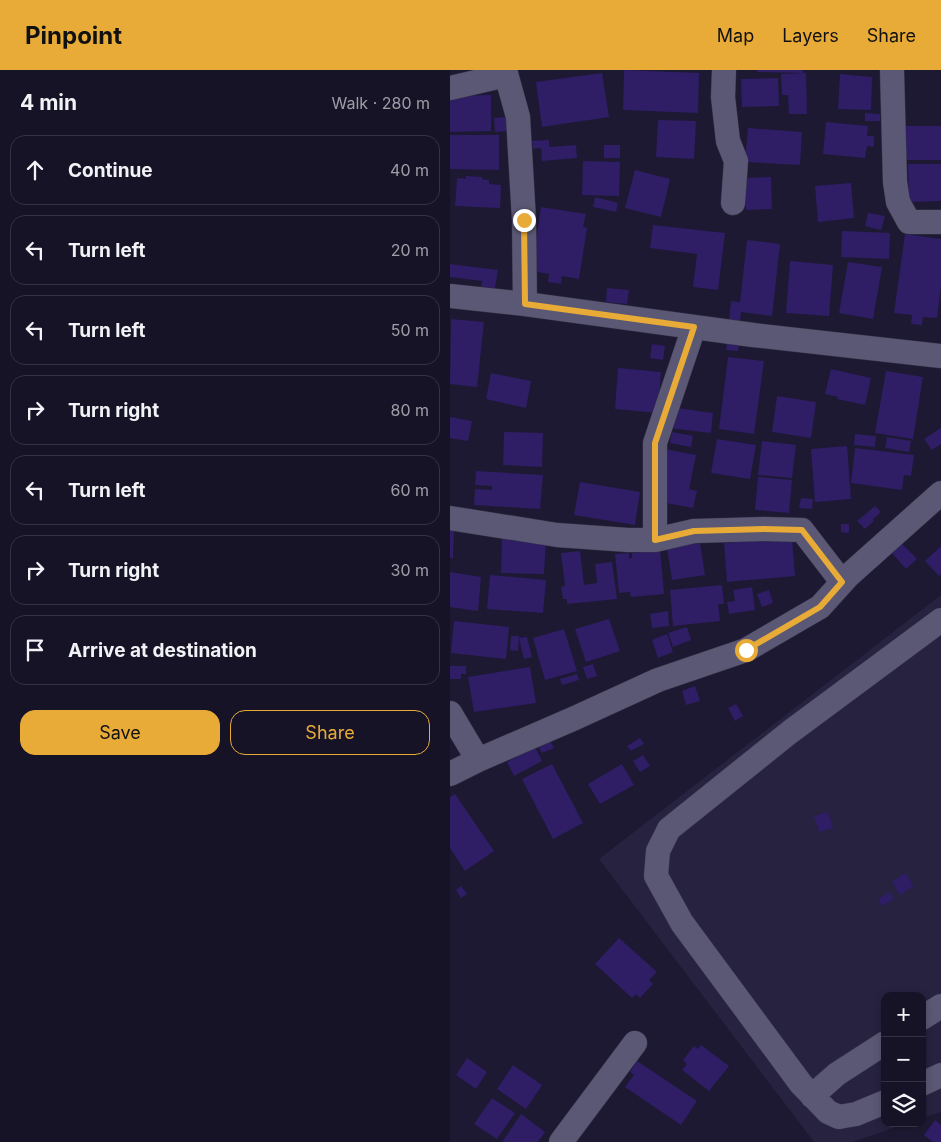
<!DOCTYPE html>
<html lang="en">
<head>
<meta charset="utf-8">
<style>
  :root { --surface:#161326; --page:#232032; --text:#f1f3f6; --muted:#9e9ea7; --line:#353243; --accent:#e9ab38 }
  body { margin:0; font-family:Inter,sans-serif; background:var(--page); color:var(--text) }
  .controls { position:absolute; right:15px; bottom:15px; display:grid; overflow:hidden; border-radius:10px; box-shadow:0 2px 8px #0003 }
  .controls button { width:45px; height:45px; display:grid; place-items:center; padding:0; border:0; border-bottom:1px solid var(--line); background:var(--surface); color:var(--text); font:25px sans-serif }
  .stop { position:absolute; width:15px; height:15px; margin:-11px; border:4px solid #e9ab38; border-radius:50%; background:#fff }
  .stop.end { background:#e9ab38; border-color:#fff; box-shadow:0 1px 5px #0008 }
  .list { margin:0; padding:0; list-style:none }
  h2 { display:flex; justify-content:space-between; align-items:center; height:65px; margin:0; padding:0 20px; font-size:21px }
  h2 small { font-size:16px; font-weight:400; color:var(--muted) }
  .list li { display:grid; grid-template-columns:32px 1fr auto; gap:15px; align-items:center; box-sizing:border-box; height:70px; margin:0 10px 10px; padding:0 10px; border:1px solid var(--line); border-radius:15px }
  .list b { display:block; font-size:19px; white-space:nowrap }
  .list em { font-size:16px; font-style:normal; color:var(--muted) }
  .actions { display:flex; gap:10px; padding:15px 20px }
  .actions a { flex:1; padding:11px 0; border:1px solid var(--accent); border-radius:15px; text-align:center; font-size:18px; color:var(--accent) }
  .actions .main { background:var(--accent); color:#111 }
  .icon { flex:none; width:28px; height:28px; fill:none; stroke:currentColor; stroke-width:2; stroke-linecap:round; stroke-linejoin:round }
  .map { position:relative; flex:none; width:491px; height:1072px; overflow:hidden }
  header { display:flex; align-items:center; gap:30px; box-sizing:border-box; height:70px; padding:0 25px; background:var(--accent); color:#111 }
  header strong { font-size:24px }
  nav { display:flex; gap:28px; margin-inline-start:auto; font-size:18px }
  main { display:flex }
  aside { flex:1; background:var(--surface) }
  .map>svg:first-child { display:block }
  .built { fill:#262240 }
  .building { fill:#2f1d66 }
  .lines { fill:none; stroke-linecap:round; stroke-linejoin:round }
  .minor-casing { stroke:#373448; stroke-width:25 }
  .minor { stroke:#5a5874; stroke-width:24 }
  .route { stroke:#e9ab38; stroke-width:6 }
</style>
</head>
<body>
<header>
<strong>Pinpoint</strong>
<nav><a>Map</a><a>Layers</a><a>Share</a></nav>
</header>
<main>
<aside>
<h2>4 min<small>Walk · 280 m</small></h2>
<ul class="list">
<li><svg class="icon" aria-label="ahead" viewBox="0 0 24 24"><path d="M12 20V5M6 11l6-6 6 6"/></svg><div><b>Continue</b></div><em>40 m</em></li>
<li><svg class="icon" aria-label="left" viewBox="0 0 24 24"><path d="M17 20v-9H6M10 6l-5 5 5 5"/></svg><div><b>Turn left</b></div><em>20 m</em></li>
<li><svg class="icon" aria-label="left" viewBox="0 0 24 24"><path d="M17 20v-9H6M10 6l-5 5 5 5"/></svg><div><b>Turn left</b></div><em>50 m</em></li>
<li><svg class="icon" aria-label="right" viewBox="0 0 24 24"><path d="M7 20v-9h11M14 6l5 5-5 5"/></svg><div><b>Turn right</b></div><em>80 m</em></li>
<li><svg class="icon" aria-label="left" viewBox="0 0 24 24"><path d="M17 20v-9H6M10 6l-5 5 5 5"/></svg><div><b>Turn left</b></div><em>60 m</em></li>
<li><svg class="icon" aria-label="right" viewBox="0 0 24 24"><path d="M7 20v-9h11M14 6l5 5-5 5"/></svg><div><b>Turn right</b></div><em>30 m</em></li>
<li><svg class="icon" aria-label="arrive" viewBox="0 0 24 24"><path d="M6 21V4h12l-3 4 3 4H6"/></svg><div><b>Arrive at destination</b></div></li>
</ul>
<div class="actions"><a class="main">Save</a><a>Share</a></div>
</aside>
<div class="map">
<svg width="491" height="1072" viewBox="0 0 491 1072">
  <rect width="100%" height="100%" fill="#1d1932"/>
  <path class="built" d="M 491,525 L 491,1042 L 472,1048 L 472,926 L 435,926 L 435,1053 L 457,1053 L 403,1072 L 364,1072 L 149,789 Z"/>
  <path class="building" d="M 174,0 L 249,3 L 248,43 L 173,40 Z
    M 307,0 L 353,0 L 353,3 L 307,2 Z
    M 152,3 L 159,47 L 92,57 L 86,12 Z
    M 356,3 L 357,44 L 339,44 L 338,25 L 332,25 L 331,4 Z
    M 390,4 L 422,7 L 421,40 L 388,39 Z
    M 328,8 L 329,36 L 292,37 L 291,9 Z
    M 41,25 L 41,61 L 0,62 L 0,26 Z
    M 415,43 L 430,44 L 430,51 L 415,51 Z
    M 56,47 L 58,61 L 45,62 L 44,48 Z
    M 208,50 L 246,51 L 244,89 L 206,87 Z
    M 376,52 L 418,56 L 417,66 L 424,66 L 424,77 L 417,76 L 415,88 L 373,84 Z
    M 451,56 L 491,56 L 491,90 L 451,90 Z
    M 298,58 L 352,62 L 350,95 L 295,92 Z
    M 0,65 L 49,65 L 49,100 L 0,99 Z
    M 99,70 L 99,77 L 126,75 L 127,88 L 92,91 L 91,78 L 83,79 L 82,71 Z
    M 154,75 L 170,75 L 170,88 L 154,88 Z
    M 133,91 L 170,92 L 169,126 L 132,125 Z
    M 458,94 L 491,94 L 491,131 L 459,132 Z
    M 185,100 L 220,109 L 211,147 L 175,138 Z
    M 16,106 L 32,107 L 32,109 L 39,110 L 39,114 L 51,115 L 50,138 L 5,136 L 7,108 L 16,109 Z
    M 321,107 L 322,139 L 296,140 L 295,108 Z
    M 401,113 L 404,148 L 368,152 L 365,116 Z
    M 145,127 L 168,133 L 166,142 L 143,137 Z
    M 91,137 L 136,144 L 133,157 L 137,158 L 129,209 L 112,206 L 111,214 L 98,212 L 99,204 L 81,201 Z
    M 418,143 L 435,146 L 431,160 L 415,156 Z
    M 203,155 L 275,163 L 268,220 L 243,217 L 247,184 L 200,178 Z
    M 392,161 L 440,163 L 439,189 L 391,187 Z
    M 455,164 L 491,169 L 491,216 L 487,248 L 473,247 L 472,255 L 461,254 L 462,245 L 444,243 Z
    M 297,170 L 330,174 L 322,246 L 291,242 L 290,252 L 279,251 L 281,231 L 290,232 Z
    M 340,191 L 383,195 L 379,246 L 336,243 Z
    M 398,192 L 432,197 L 423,249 L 389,243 Z
    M 0,194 L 48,200 L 45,218 L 31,217 L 32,211 L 0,207 Z
    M 157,218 L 179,220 L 177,234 L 156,232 Z
    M 1,249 L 34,252 L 27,317 L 0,314 Z
    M 278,264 L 290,266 L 288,281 L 276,280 Z
    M 202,274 L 215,276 L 213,290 L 200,288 Z
    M 278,287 L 314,291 L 304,364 L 269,359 Z
    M 168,298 L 211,302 L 208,343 L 165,339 Z
    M 381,299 L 421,308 L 415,335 L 387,329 L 388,327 L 375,324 Z
    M 436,301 L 473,307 L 463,369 L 425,363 Z
    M 41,303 L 81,311 L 76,338 L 36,329 Z
    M 327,326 L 366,332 L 361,368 L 322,362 Z
    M 220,337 L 263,343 L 261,363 L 218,358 Z
    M 0,347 L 22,351 L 18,371 L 0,368 Z
    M 491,358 L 491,374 L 482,380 L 474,369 Z
    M 54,362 L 93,363 L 92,397 L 53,395 Z
    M 222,362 L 243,366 L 241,377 L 220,373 Z
    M 405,364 L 426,366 L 425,377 L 404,375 Z
    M 437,367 L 461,371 L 459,382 L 435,378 Z
    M 267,369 L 306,375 L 300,409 L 261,403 Z
    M 312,371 L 346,375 L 342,408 L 308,405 Z
    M 397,376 L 401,429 L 365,432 L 361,379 Z
    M 405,378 L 464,385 L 461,406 L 454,405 L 452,420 L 401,413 Z
    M 215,379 L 246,385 L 239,419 L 247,421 L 243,438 L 205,431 Z
    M 26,401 L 93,405 L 90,439 L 24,435 L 25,419 L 42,420 L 42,416 L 25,415 Z
    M 308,407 L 342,410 L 339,443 L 305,440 Z
    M 130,412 L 190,422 L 185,455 L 124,445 Z
    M 351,428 L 363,429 L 362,439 L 349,438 Z
    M 425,436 L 431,442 L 423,449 L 424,451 L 415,459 L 407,451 Z
    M 391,454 L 399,454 L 399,463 L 391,462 Z
    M 0,456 L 4,457 L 3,488 L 0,488 Z
    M 249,467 L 255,505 L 222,510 L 216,472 Z
    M 342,468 L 345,506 L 277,512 L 274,473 Z
    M 52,469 L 96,470 L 94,504 L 51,503 Z
    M 451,473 L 467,489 L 456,499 L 441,482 Z
    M 491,476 L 491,504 L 489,506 L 475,491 Z
    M 210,480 L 214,524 L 181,527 L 180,522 L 169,523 L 165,484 L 179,483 L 179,488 L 182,488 L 182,483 Z
    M 130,481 L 134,515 L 147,513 L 145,494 L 162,492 L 167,529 L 117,534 L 117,529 L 113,529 L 111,517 L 115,516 L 111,483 Z
    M 0,502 L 31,507 L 28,541 L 0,537 Z
    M 40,505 L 96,510 L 93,543 L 37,539 Z
    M 272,515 L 274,534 L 268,534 L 270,551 L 223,556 L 220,520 Z
    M 302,517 L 305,540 L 279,544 L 277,532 L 285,531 L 283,520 Z
    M 319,520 L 323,533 L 312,537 L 307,524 Z
    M 218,541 L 219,556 L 202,558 L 200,544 Z
    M 159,549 L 170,581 L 136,592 L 125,559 Z
    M 4,551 L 59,557 L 56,589 L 1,583 Z
    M 237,557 L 241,570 L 223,577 L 218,563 Z
    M 114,559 L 127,601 L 95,610 L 83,568 Z
    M 217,564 L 223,582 L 208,588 L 202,570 Z
    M 61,566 L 69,566 L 68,581 L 60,580 Z
    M 77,567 L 82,587 L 74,589 L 69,568 Z
    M 143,594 L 147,606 L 137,609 L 133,597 Z
    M 0,596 L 16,596 L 16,604 L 11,604 L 11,609 L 0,609 Z
    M 80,597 L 86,633 L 24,642 L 18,607 Z
    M 127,604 L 129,610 L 112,615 L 110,609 Z
    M 245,616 L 250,631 L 236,635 L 232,621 Z
    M 286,634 L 293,646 L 285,651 L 278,638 Z
    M 99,668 L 104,678 L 92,683 L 87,674 Z
    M 190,668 L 194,674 L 181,681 L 177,676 Z
    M 85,677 L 92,691 L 64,706 L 57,692 Z
    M 193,685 L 200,696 L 190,702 L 183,691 Z
    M 102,694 L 133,753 L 103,769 L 72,709 Z
    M 172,694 L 184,715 L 150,734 L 138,714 Z
    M 5,724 L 44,781 L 15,801 L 0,778 L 0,727 Z
    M 378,742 L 383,758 L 369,762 L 364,746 Z
    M 455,803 L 464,816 L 450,825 L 442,812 Z
    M 11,816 L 17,824 L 11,828 L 6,820 Z
    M 440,822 L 444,829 L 432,836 L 428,829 Z
    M 169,868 L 207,902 L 199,910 L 203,914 L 190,928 L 186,924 L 182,928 L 145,894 Z
    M 251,975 L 279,996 L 259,1021 L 232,1000 L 237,994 L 233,990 L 244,976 L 248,979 Z
    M 17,988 L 37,1002 L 26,1019 L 6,1005 Z
    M 187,991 L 247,1031 L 231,1055 L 175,1017 L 184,1005 L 180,1002 Z
    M 63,995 L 92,1015 L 76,1039 L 47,1019 Z
    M 42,1028 L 65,1043 L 47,1069 L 24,1054 Z
    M 71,1044 L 95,1062 L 88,1072 L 52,1072 Z
    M 485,1050 L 491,1055 L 491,1072 L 483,1072 L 474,1065 Z"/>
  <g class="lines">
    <g class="minor-casing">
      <path id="minor" d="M 55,0 L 68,47 L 74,150 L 75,234
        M 274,0 L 273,27 L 278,71 L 286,91 L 283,133
        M 442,0 L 445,112 L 448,132 L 459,152 L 491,152
        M 0,18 L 56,5
        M 0,226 L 75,234 L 303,265 L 491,286
        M 0,448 L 107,465 L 178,470 L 205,470 L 244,461 L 314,459 L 352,460 L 392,512
        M 205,470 L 205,373 L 244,257
        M 0,643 L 28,690
        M 0,704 L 28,690 L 125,648 L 208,610 L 296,580 L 370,537 L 398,506 L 491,423
        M 472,948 L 491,936
        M 472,1014 L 491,1005
        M 362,1026 L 387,1004 L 435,973
        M 435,1032 L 406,1044 L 389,1047 L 378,1042 L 351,1014 L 232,853 L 206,806 L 208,781 L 219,759 L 340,662 L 491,550
        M 111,1072 L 185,973"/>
    </g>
    <use href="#minor" class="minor"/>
  </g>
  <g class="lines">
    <path class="route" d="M 74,150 L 75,234 L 244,257 L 205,373 L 205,470 L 244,461 L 314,459 L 352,460 L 392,512 L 370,537 L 296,580"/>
  </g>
</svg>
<div class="controls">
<button>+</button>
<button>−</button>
<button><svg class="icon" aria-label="layers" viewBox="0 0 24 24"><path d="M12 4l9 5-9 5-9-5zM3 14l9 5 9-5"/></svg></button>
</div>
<div class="stop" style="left:296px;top:580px"></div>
<div class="stop end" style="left:74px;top:150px"></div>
</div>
</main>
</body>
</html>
